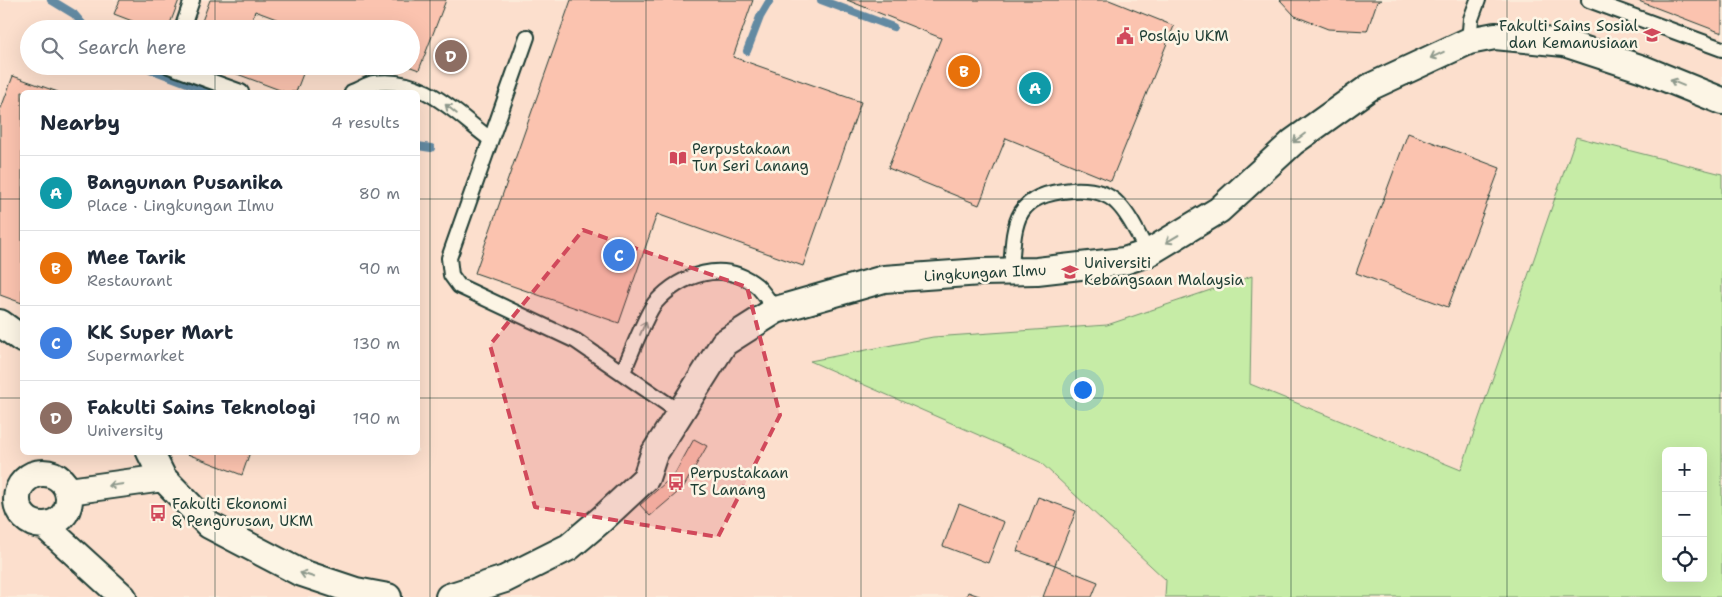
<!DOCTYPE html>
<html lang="en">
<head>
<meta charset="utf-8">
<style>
  :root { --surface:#fff; --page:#f6f6f7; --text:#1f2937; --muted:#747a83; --line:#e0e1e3; --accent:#2563eb }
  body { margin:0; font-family:"Shantell Sans",sans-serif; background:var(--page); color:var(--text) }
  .controls { position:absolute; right:15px; bottom:15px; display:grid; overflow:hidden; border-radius:8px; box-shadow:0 5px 20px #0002 }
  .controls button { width:45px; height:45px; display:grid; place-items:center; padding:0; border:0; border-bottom:1px solid var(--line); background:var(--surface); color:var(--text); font:25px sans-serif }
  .you { position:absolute; left:1082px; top:389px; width:18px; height:18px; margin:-12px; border:4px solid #fff; border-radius:50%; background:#1a73e8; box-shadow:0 0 0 8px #1a73e833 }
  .badge { display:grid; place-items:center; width:32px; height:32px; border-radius:50%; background:var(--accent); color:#fff; font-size:16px; font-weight:700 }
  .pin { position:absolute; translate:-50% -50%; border:2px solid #fff; box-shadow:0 1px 5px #0006 }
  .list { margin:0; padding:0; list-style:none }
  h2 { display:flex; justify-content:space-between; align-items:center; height:65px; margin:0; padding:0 20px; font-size:21px }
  h2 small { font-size:16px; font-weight:400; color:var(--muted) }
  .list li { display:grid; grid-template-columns:32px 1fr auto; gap:15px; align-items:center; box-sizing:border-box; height:75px; padding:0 20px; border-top:1px solid var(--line) }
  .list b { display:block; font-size:19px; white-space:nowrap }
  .list p { margin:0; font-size:16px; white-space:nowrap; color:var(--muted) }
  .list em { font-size:16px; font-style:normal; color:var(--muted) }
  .icon { flex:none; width:28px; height:28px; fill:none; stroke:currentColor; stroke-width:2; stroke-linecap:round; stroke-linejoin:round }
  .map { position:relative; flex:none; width:1722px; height:597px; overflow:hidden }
  .search { position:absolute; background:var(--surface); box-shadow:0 5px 20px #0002; left:20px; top:20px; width:400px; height:55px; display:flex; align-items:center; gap:12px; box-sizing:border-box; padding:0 18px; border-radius:28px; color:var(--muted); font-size:19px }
  .panel { position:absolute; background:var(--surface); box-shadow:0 5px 20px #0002; left:20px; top:90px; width:400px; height:365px; border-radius:8px }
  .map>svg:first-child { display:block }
  .built { fill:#fcdfcd; fill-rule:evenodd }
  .green { fill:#c6eca6; stroke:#72946d; fill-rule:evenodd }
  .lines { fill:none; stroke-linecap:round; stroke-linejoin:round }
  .stream { stroke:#648aa2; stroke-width:8 }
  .building { fill:#fbc3af; stroke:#1f3d34 }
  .lane-casing { stroke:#1f3d34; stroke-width:18 }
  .street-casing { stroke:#1f3d34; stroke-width:30 }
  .lane { stroke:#fcf5e5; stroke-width:14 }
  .street { stroke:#fcf5e5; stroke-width:26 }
  .oneway { stroke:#8e998c }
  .marked { fill:#d1495b; fill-opacity:0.2; stroke:#d1495b; stroke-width:4; stroke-dasharray:10 6; stroke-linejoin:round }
  .grid { fill:none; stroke:#1f3d34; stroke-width:1; stroke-opacity:0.55 }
  .labels { text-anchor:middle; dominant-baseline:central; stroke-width:5; stroke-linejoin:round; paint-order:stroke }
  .poi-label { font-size:15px; fill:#1f3d34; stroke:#fcf5e5; text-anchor:start }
  .street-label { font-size:15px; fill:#1f3d34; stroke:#fcf5e5 }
</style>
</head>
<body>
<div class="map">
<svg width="1722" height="597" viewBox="0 0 1722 597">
  <rect width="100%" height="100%" fill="#fcebda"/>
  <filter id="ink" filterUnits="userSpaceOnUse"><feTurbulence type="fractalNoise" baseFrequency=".02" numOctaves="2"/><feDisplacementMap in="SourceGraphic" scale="10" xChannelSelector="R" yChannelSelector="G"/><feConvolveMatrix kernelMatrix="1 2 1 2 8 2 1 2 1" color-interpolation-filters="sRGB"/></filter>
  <g filter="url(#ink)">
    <path class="built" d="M 0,0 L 1722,0 L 1722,597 L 0,597 ZM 29,29 L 411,29 L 411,66 L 29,66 ZM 22,92 L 418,92 L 418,452 L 22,452 ZM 1666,451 L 1703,451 L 1703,578 L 1666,578 Z"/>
    <path class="green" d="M 1576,137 L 1722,174 L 1722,597 L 1165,597 L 1166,580 L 1040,462 L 810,361 L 933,337 L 1107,325 L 1252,276 L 1250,384 L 1461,470 ZM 1666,451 L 1703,451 L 1703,578 L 1666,578 Z"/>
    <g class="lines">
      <path class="stream" d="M 51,0 L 74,14 L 87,29
        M 821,0 L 893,27
        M 747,51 L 760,17 L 770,0
        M 142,66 L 211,92
        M 418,146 L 431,148"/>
    </g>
    <path class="building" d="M 120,0 L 179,0 L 168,29 L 153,29 L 114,14 Z
      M 210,0 L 446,0 L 419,70 L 408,66 L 411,66 L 411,29 L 285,29 L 287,23 L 255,11 L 249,29 L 199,29 Z
      M 571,0 L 753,0 L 733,57 L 861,102 L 803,266 L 657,214 L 619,323 L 475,273 Z
      M 847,0 L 1109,0 L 1174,26 L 1111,181 L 1006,138 L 979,205 L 888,168 L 941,38 Z
      M 1280,0 L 1382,0 L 1377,2 L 1367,31 L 1328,29 L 1295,16 Z
      M 1636,0 L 1722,0 L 1722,33 Z
      M 216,66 L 306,66 L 296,92 L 285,92 Z
      M 13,76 L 58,92 L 22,92 L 22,303 L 0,295 L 0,111 Z
      M 1408,133 L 1500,168 L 1448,307 L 1356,273 Z
      M 694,439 L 707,446 L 683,488 L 650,516 L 640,505 L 674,475 Z
      M 182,452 L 250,452 L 242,475 Z
      M 1038,497 L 1076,511 L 1055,565 L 1017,551 Z
      M 959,504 L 1004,522 L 988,563 L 943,546 Z
      M 1055,565 L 1098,582 L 1092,597 L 1043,597 Z
      M 968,592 L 982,597 L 966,597 Z"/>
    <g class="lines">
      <g class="lane-casing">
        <path id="lane" d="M 1589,0 L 1722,49
          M 182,29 L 192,0
          M 527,37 L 449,258 L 451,275 L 459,286 L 576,341 L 679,412
          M 1469,41 L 1471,19 L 1478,0
          M 169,66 L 241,92
          M 352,92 C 359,90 367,84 374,83 C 423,76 454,112 490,139
          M 1011,272 C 1014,221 1013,195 1072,190 C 1089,189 1106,191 1118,204 C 1131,217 1139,237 1148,253
          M 623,372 C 630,356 646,314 655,303 C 681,274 724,259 757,286 C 764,293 770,303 776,310"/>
      </g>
      <g class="street-casing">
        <path id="street" d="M 0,323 L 22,339
          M 150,452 L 163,478 L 209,525 L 299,572 L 356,591 L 388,597
          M17 499a26 26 0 1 1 52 0a26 26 0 1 1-52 0Z
          M 69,491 L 163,478
          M 44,525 L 123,597
          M 449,597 L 505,579 L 569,547 L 602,519 L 646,478 L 654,454 L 724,343 L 776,310 L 884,279 L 981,272 L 1037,271 L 1124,261 L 1148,253 L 1219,210 L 1293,142 L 1370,87 L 1469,41 L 1495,36 L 1564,43 L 1643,69 L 1722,101"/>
      </g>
      <use href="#lane" class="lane"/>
      <use href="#street" class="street"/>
    </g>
    <defs><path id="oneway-shaft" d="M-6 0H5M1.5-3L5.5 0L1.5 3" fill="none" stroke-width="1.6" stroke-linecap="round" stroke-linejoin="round" transform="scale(1.25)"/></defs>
    <g class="oneway">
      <use href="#oneway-shaft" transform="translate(1437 55) rotate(155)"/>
      <use href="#oneway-shaft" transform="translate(1677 83) rotate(-158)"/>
      <use href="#oneway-shaft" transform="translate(451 109) rotate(-141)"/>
      <use href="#oneway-shaft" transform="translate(1299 138) rotate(143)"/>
      <use href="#oneway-shaft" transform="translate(1172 239) rotate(149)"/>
      <use href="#oneway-shaft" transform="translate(643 328) rotate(-66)"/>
      <use href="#oneway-shaft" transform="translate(116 485) rotate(172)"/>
      <use href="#oneway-shaft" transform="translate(307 575) rotate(-162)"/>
    </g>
  </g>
  <path class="marked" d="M 583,230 L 747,287 L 780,415 L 718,537 L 535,507 L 490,345 Z"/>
  <path class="grid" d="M 215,0 L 215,29M 430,0 L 430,597M 646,0 L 646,597M 861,0 L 861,597M 1076,0 L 1076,597M 1291,0 L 1291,597M 1507,0 L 1507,597M 215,66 L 215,92M 0,199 L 22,199M 418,199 L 1722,199M 0,398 L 22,398M 418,398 L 1722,398M 215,452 L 215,597"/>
  <defs>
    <g id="university-bare" transform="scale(1.35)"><path d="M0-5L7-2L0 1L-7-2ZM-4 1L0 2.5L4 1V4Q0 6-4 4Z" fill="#d1495b" stroke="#fcf5e5" stroke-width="2.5" paint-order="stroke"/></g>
    <g id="civic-bare" transform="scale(1.35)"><path d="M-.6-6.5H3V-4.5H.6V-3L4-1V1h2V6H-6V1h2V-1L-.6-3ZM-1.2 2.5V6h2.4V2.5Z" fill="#d1495b" stroke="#fcf5e5" stroke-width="2.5" paint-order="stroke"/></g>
    <g id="library-bare" transform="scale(1.35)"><path d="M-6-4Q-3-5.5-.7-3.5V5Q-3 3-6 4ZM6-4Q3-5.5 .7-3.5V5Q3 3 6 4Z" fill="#d1495b" stroke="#fcf5e5" stroke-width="2.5" paint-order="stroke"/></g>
    <g id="bus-bare" transform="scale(1.35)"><path d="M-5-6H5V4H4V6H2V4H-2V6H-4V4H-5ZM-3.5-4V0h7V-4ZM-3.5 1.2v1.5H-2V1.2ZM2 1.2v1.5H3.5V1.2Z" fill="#d1495b" stroke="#fcf5e5" stroke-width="2.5" paint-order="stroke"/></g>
  </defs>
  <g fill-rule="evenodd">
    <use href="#university-bare" x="1652" y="35"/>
    <use href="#civic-bare" x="1125" y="36"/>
    <use href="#library-bare" x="678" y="158"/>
    <use href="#university-bare" x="1070" y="272"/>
    <use href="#bus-bare" x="676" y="482"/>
    <use href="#bus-bare" x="158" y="513"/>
  </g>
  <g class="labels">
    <g class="poi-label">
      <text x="1638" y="26" text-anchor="end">Fakulti Sains Sosial<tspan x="1638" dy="17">dan Kemanusiaan</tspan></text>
      <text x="1139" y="36">Poslaju UKM</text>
      <text x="692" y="149">Perpustakaan<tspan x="692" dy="17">Tun Seri Lanang</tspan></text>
      <text x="1084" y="263">Universiti<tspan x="1084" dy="17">Kebangsaan Malaysia</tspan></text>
      <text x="690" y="473">Perpustakaan<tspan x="690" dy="17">TS Lanang</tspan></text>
      <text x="172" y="504">Fakulti Ekonomi<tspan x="172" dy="17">&amp; Pengurusan, UKM</tspan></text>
    </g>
    <g class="street-label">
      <text transform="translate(985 273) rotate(-3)">Lingkungan Ilmu</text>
    </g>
  </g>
</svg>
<div class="controls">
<button>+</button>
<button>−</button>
<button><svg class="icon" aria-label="locate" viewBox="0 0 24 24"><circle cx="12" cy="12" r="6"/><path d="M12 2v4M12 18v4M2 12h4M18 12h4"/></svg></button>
</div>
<div class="you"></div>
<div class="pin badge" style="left:1035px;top:88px;background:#0f9aa8">A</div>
<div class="pin badge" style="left:964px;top:71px;background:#e8710a">B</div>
<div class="pin badge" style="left:619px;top:255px;background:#3f7fe0">C</div>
<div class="pin badge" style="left:451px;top:56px;background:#8d6e63">D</div>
<div class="search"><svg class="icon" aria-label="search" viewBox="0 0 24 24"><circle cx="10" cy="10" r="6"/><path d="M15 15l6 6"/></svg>Search here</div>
<section class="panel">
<h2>Nearby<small>4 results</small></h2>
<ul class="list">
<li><span class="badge" style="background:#0f9aa8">A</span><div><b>Bangunan Pusanika</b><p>Place · Lingkungan Ilmu</p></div><em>80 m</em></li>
<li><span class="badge" style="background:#e8710a">B</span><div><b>Mee Tarik</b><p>Restaurant</p></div><em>90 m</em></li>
<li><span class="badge" style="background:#3f7fe0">C</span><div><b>KK Super Mart</b><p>Supermarket</p></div><em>130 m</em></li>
<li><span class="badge" style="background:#8d6e63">D</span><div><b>Fakulti Sains Teknologi</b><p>University</p></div><em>190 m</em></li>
</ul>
</section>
</div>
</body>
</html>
